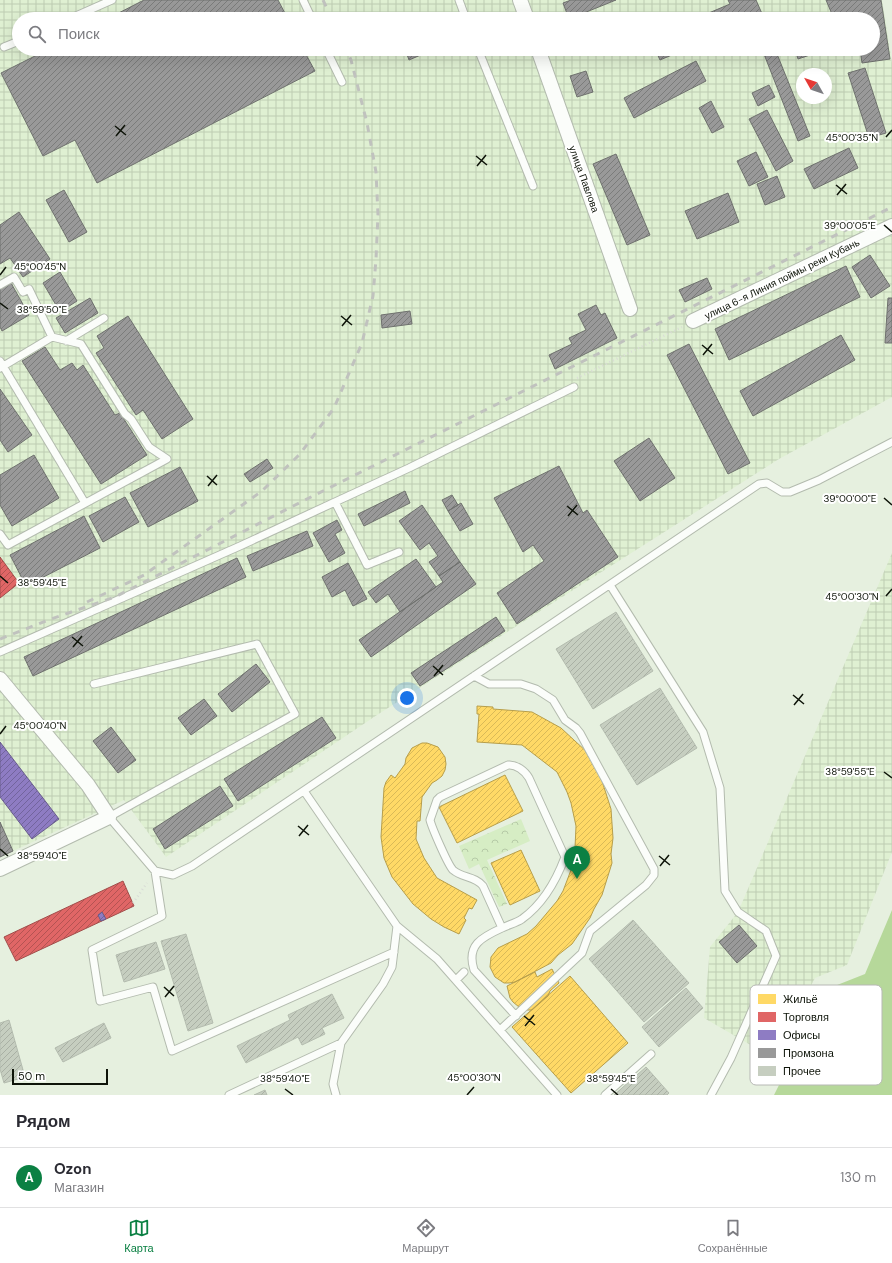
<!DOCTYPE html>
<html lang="ru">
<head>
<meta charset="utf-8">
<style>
  :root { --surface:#fff; --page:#f2f2f3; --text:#2b2b33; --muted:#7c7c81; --line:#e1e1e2; --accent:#0b8043 }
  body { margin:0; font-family:"DM Sans",sans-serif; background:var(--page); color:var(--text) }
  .compass { position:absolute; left:796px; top:68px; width:36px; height:36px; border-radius:50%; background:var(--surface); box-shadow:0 4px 16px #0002; rotate:310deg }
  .scale { position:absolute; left:12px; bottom:10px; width:96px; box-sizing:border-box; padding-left:4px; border:2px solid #0e1409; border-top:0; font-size:11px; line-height:14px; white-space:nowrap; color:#0e1409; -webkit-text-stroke:3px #fff; paint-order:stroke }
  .you { position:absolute; left:407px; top:698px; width:14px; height:14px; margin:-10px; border:3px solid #fff; border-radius:50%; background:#1a73e8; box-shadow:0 0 0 6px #1a73e833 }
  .badge { display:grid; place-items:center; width:26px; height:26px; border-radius:50%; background:var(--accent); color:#fff; font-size:13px; font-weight:700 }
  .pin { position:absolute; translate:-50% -33px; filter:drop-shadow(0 1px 2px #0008) }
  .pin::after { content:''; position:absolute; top:21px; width:14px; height:12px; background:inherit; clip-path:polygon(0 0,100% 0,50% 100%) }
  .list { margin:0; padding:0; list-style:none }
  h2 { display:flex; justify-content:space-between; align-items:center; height:52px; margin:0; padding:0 16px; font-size:17px }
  h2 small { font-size:13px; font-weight:400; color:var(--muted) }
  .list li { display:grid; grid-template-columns:26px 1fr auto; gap:12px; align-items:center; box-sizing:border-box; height:60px; padding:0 16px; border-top:1px solid var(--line) }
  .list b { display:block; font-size:15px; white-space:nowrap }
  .list p { margin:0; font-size:13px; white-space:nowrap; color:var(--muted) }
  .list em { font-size:13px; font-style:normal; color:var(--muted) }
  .icon { flex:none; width:22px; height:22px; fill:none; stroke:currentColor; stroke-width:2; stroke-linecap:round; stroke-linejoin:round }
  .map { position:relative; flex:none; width:892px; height:1095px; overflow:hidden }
  .search { position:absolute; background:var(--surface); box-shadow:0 4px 16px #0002; left:12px; right:12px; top:12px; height:44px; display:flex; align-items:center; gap:10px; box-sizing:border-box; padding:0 14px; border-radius:22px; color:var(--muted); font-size:15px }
  .sheet { height:112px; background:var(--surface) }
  nav { display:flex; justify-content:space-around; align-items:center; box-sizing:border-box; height:56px; border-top:1px solid var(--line); background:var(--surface); font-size:11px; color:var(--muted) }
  nav a { display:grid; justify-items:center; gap:2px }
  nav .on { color:var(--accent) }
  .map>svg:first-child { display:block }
  .industrial { fill:url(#industrial-grid); fill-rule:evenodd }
  .park { fill:url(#park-crowns) }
  .water { fill:#b6d89a }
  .homes { fill:url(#homes-hatch); stroke:#b79e4a }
  .shops { fill:url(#shops-hatch); stroke:#a14d4a }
  .offices { fill:url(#offices-hatch); stroke:#685d8b }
  .industry { fill:url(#industry-hatch); stroke:#6f716e }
  .building { fill:url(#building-hatch); stroke:#b4bcaf }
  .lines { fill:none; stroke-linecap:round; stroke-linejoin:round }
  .service-casing { stroke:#b3bbae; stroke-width:9 }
  .minor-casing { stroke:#b3bbae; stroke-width:16 }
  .path { stroke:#d9dcd6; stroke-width:2.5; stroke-dasharray:1 3; stroke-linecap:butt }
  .service { stroke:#fbfdfa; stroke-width:7 }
  .minor { stroke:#fbfdfa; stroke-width:14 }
  .rail { stroke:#c0c2be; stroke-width:3; stroke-dasharray:7 7; stroke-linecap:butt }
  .ticks { fill:none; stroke:#0e1409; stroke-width:1.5 }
  .labels { text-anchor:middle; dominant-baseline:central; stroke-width:4; stroke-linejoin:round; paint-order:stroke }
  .street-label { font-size:10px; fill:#0e1409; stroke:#fff }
  .key { fill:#fff; stroke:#b7b8b5; stroke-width:1 }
  .key-label { font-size:11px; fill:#0e1409 }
  .ticks-label { font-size:10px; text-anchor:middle; fill:#0e1409; stroke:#fff; stroke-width:4; stroke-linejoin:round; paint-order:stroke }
</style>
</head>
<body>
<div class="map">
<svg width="892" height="1095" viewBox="0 0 892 1095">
  <defs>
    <pattern id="industrial-grid" width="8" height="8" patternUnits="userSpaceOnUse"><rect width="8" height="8" fill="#dff0d2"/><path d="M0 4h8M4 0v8" fill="none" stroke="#becdb3"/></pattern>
    <pattern id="park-crowns" width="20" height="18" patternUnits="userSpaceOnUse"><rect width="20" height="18" fill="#d6edc4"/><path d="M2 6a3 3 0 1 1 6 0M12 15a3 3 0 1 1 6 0" fill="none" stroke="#b6caa7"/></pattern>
    <pattern id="homes-hatch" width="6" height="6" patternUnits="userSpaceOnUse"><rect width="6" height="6" fill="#ffd966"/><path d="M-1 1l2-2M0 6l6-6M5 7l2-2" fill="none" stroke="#d9b957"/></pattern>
    <pattern id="shops-hatch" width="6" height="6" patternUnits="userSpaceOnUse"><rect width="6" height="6" fill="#e06666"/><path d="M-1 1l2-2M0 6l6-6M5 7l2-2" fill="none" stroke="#b45352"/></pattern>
    <pattern id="offices-hatch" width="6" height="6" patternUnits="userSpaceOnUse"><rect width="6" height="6" fill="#8e7cc3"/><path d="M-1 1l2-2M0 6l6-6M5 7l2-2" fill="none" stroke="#72649d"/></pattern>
    <pattern id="industry-hatch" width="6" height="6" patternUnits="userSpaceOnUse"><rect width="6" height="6" fill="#999"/><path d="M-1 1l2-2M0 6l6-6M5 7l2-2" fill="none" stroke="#7b7c7b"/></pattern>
    <pattern id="building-hatch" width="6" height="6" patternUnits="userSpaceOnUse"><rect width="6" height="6" fill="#c6cec0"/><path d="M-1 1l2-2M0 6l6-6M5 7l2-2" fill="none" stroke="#a9b0a4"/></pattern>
  </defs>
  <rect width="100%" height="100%" fill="#e6f0df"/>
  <path class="industrial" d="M 0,0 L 882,0 L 892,63 L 892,397 L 779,459 L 377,715 L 166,857 L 124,800 L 0,857 ZM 19,19 L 873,19 L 873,49 L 19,49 ZM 802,74 L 826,74 L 826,98 L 802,98 Z
    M 892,553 L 892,852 L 847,965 L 815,978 L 773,1058 L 704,1018 L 710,947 L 738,912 Z"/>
  <path class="park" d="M 521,819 L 530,841 L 487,860 L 507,904 L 499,907 L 479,864 L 469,869 L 459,846 Z"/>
  <path class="water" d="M 892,910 L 892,1095 L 774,1095 L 827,989 L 865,974 Z"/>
  <path class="homes" d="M 477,706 L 493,707 L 493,709 L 532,712 L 561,728 L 588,753 L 601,778 L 611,809 L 613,838 L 611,854 L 612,863 L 602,895 L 594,909 L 590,918 L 572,944 L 558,955 L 551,963 L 515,982 L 509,983 L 504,983 L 495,977 L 490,967 L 491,957 L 498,948 L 527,934 L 536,926 L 557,901 L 563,891 L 571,870 L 575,848 L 576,826 L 571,803 L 567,792 L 557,772 L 522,745 L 477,742 L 479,714 L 477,714 Z
    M 422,743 L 427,743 L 438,747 L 445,757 L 446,764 L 445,770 L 442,776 L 437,780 L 432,783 L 422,797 L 420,821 L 417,821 L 416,839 L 424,858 L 437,878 L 477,900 L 472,909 L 469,908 L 464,918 L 466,920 L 459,934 L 444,927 L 431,919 L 413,904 L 392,877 L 384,858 L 381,837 L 384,788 L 386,782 L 391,775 L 395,778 L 405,764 L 406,758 L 412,748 Z
    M 505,775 L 523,811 L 457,843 L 439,807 Z
    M 521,850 L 540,891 L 510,905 L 491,863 Z
    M 552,969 L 559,983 L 550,991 L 548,996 L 532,1010 L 525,1010 L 519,1007 L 513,1002 L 510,998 L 507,986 L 535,972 L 537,977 Z
    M 570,976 L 628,1043 L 571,1093 L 512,1027 Z"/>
  <path class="shops" d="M 0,557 L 19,583 L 0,598 Z
    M 123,881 L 134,906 L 16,961 L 4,937 Z"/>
  <path class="offices" d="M 0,742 L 59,819 L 32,839 L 0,797 Z
    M 102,912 L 106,919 L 101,921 L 98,915 Z"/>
  <path class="industry" d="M 144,0 L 278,0 L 288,19 L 107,19 Z
    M 571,0 L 616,0 L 569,19 L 563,3 Z
    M 728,0 L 756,0 L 763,16 L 754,19 L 698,19 L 697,18 L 730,4 Z
    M 826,0 L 881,0 L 890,59 L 862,63 L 860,49 L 873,49 L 873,19 L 834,19 Z
    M 49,49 L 303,49 L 315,71 L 97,183 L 75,140 L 43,156 L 1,73 Z
    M 405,49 L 421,49 L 423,54 L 409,60 Z
    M 655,49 L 686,49 L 660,60 Z
    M 762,49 L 775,49 L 810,136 L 798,141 Z
    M 795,49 L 818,49 L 819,52 L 798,59 Z
    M 696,61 L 706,81 L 634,118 L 624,98 Z
    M 865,68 L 886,133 L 869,138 L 848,73 Z
    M 586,71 L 593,92 L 577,97 L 570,76 Z
    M 769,85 L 775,97 L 758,106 L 752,93 Z
    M 711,101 L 724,127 L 712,133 L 699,108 Z
    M 767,110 L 793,161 L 776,171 L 749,119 Z
    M 849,148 L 858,168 L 814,189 L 804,169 Z
    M 756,152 L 768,177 L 749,186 L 737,161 Z
    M 616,154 L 650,235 L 627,245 L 593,164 Z
    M 777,176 L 785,197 L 765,205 L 757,184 Z
    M 64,190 L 87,232 L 69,242 L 46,200 Z
    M 728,193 L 739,222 L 697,239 L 685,211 Z
    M 19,212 L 50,259 L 23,277 L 10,258 L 0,264 L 0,225 Z
    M 870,255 L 890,286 L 871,298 L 852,267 Z
    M 846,266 L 860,297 L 729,360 L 715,329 Z
    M 60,272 L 77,301 L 60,312 L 43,283 Z
    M 707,278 L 712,289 L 685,302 L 679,290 Z
    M 11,283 L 29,315 L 2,331 L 0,327 L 0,289 Z
    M 90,298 L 98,313 L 65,333 L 56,318 Z
    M 888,298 L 892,298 L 892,343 L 885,343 Z
    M 596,305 L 601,315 L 605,313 L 617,338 L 555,369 L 549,355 L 572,344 L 569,338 L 586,330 L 578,314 Z
    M 410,311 L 412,324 L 382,328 L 381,315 Z
    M 128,316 L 193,419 L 162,439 L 143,410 L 136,415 L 96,353 L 104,348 L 97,336 Z
    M 841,335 L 855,360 L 753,416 L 740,391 Z
    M 689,344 L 750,463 L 728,474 L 667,355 Z
    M 45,347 L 60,370 L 72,363 L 77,370 L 83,365 L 115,415 L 120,413 L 147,455 L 101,484 L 22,361 Z
    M 0,389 L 32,435 L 8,452 L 0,440 Z
    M 649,438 L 675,478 L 640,501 L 614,461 Z
    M 34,455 L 59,498 L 12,526 L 0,505 L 0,475 Z
    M 267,459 L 273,468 L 250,482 L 244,474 Z
    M 559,466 L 583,513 L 587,510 L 618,557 L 517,624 L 497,593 L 544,561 L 533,545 L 523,552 L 494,498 Z
    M 180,467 L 198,501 L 148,527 L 130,493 Z
    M 405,491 L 410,503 L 364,526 L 358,514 Z
    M 452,495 L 458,505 L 448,511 L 442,500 Z
    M 125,497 L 139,522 L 103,542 L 89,516 Z
    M 461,503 L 473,524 L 460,531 L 448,511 Z
    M 422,505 L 460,562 L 439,576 L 429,562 L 438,556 L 429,543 L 420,550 L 399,521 Z
    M 84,516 L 100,548 L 26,586 L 10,555 Z
    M 337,520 L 342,530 L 335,534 L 345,553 L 329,562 L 313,533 Z
    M 307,531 L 313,546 L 253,571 L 247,556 Z
    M 237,558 L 246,577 L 33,676 L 24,657 Z
    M 416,559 L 436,587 L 400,612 L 388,594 L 376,603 L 368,592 Z
    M 460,562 L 476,584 L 371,657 L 359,640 L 443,582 L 439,576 Z
    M 348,563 L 367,599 L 353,606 L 345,590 L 332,597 L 322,577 Z
    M 496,617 L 505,631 L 420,686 L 411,673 Z
    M 256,664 L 270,682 L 232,712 L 218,694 Z
    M 204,699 L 217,716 L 191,735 L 178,718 Z
    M 322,717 L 336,738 L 238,801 L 224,779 Z
    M 111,727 L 136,760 L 118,773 L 93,741 Z
    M 220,786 L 233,806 L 165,849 L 153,829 Z
    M 0,822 L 13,851 L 0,857 Z
    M 739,925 L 757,946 L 737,963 L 719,942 Z"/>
  <path class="building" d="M 616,612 L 653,671 L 593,709 L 556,649 Z
    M 660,688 L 697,748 L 637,785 L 600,725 Z
    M 633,920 L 689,983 L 644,1022 L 589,959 Z
    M 186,934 L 213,1023 L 188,1031 L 161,941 Z
    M 156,942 L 165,969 L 124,982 L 116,955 Z
    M 686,988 L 703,1008 L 659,1047 L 642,1027 Z
    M 332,994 L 344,1018 L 322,1028 L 325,1034 L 302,1045 L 298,1037 L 246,1063 L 237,1046 L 290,1020 L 288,1015 Z
    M 9,1020 L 25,1077 L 4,1083 L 0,1069 L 0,1023 Z
    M 104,1023 L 111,1038 L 63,1062 L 55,1048 Z
    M 646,1067 L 669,1093 L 667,1095 L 614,1095 Z
    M 265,1090 L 267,1095 L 254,1095 Z"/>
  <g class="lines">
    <g class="service-casing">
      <path id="service" d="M 303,0 L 312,19
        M 459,0 L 466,19
        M 69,19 L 112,0
        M 4,47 L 19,41
        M 326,49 L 342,82
        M 478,49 L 533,186
        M 0,285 L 14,277 L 23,292 L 29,289 L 52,337 L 0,368
        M 66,341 L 104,318
        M 0,361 L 85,503
        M 335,502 L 367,565 L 399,552
        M 0,534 L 8,545 L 167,459 L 149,447 L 131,419 L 125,414 L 81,344 L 52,337
        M 610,585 L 703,732 L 720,788 L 725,891 L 738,912 L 766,931 L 776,956 L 731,1058 L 711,1095
        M 0,652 L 240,546 L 335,502 L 409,468 L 574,387
        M 474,676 L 489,684 L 521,684 L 536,689 L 553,700 L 565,720 L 576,728 L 580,733 L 654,869 L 654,875 L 646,885 L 590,931 L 582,953 L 500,1030
        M 94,684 L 257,644 L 295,714 L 109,817 L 155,871 L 173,875 L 192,866 L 759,484 L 767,483 L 782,492 L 790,492 L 819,480 L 892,442
        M 304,791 L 397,926 L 392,967 L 383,984 L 341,1043 L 333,1084 L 336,1095
        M 155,871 L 162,916 L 92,950 L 100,1001 L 153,987 L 172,1051 L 394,952
        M 397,926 L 437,959 L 557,1095
        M 502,928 C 508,925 516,923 522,919 C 543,904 556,881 565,857 L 529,778 C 525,771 516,764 508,765 L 440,797 L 437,800 L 430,820 C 432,828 448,865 453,870 C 462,878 475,876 483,886 L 502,928 C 482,937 466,945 474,970 L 516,1016
        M 456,980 L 464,972
        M 229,1095 L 341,1043
        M 605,1095 L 651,1054"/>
    </g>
    <g class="minor-casing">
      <path id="minor" d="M 520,0 L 527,19
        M 538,49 L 630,309
        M 693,321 L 892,226
        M 0,679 L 88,785 L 109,817 L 0,869"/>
    </g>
    <path class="path" d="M 577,378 L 682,327
      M 133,903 L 147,883"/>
    <use href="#service" class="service"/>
    <use href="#minor" class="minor"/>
    <path class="rail" d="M 323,0 L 332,19
      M 87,602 L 144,575 L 262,491 L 300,454 L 334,408 L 362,343 L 373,296 L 376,259 L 378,215 L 376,172 L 367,123 L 351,60 L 346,49
      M 0,639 L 51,619 L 115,597 L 305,500 L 892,207"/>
  </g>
  <path class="ticks" d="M 115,126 L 126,135M 116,136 L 125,125M 886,137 L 892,130M 476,156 L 487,165M 477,166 L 486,155M 836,185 L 847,194M 837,195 L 846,184M 884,225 L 892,232M 0,275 L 6,267M 0,303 L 8,309M 341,316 L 352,325M 342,326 L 351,315M 702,345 L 713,354M 703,355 L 712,344M 207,476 L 217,485M 208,486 L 217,475M 884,498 L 892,505M 567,506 L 578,515M 568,516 L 577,505M 0,576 L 8,583M 886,596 L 892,589M 72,637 L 83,646M 73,647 L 82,636M 433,666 L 443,675M 434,676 L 443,665M 793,695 L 804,704M 794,705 L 803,694M 0,734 L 6,726M 884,772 L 892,778M 298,826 L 309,835M 299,836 L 308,825M 0,849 L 8,856M 659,856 L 670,865M 660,866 L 669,855M 164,987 L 174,996M 165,997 L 174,986M 524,1016 L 535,1025M 525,1026 L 534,1015M 285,1089 L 293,1095M 611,1089 L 618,1095M 467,1095 L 474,1087"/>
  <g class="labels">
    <g class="street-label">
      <text transform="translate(584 179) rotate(70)">улица Павлова</text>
      <text transform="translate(782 279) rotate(-26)">улица 6-я Линия поймы реки Кубань</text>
    </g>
  </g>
  <rect x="750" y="985" width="132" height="100" rx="6" class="key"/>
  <rect x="758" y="994" width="18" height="10" fill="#ffd966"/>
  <rect x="758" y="1012" width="18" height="10" fill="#e06666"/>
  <rect x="758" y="1030" width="18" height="10" fill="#8e7cc3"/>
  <rect x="758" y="1048" width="18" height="10" fill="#999"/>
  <rect x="758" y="1066" width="18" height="10" fill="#c6cec0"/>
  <g class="key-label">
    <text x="783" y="1003">Жильё</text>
    <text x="783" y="1021">Торговля</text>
    <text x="783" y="1039">Офисы</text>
    <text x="783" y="1057">Промзона</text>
    <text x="783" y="1075">Прочее</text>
  </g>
  <g class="ticks-label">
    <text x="852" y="141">45°00'35"N</text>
    <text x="850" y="229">39°00'05"E</text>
    <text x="40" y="270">45°00'45"N</text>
    <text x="42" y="313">38°59'50"E</text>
    <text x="850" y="502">39°00'00"E</text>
    <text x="42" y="586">38°59'45"E</text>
    <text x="852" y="600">45°00'30"N</text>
    <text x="40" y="729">45°00'40"N</text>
    <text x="850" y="775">38°59'55"E</text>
    <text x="42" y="859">38°59'40"E</text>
    <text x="474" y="1081">45°00'30"N</text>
    <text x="285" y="1082">38°59'40"E</text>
    <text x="611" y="1082">38°59'45"E</text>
  </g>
</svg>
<svg class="compass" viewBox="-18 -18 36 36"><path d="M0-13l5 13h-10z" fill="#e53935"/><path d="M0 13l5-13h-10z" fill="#7c7c81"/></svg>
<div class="scale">50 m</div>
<div class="you"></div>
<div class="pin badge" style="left:577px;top:879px">A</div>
<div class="search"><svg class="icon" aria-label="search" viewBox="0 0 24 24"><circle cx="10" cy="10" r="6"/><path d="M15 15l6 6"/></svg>Поиск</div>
</div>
<section class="sheet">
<h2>Рядом<small></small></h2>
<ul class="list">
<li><span class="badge">A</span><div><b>Ozon</b><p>Магазин</p></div><em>130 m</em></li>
</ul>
</section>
<nav>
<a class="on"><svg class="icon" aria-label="map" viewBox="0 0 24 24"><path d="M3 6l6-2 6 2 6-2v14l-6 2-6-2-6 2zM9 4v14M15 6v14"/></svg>Карта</a>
<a><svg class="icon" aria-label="directions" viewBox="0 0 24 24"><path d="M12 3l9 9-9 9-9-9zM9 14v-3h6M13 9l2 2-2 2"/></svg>Маршрут</a>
<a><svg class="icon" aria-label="saved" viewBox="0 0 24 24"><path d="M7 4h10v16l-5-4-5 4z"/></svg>Сохранённые</a>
</nav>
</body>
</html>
